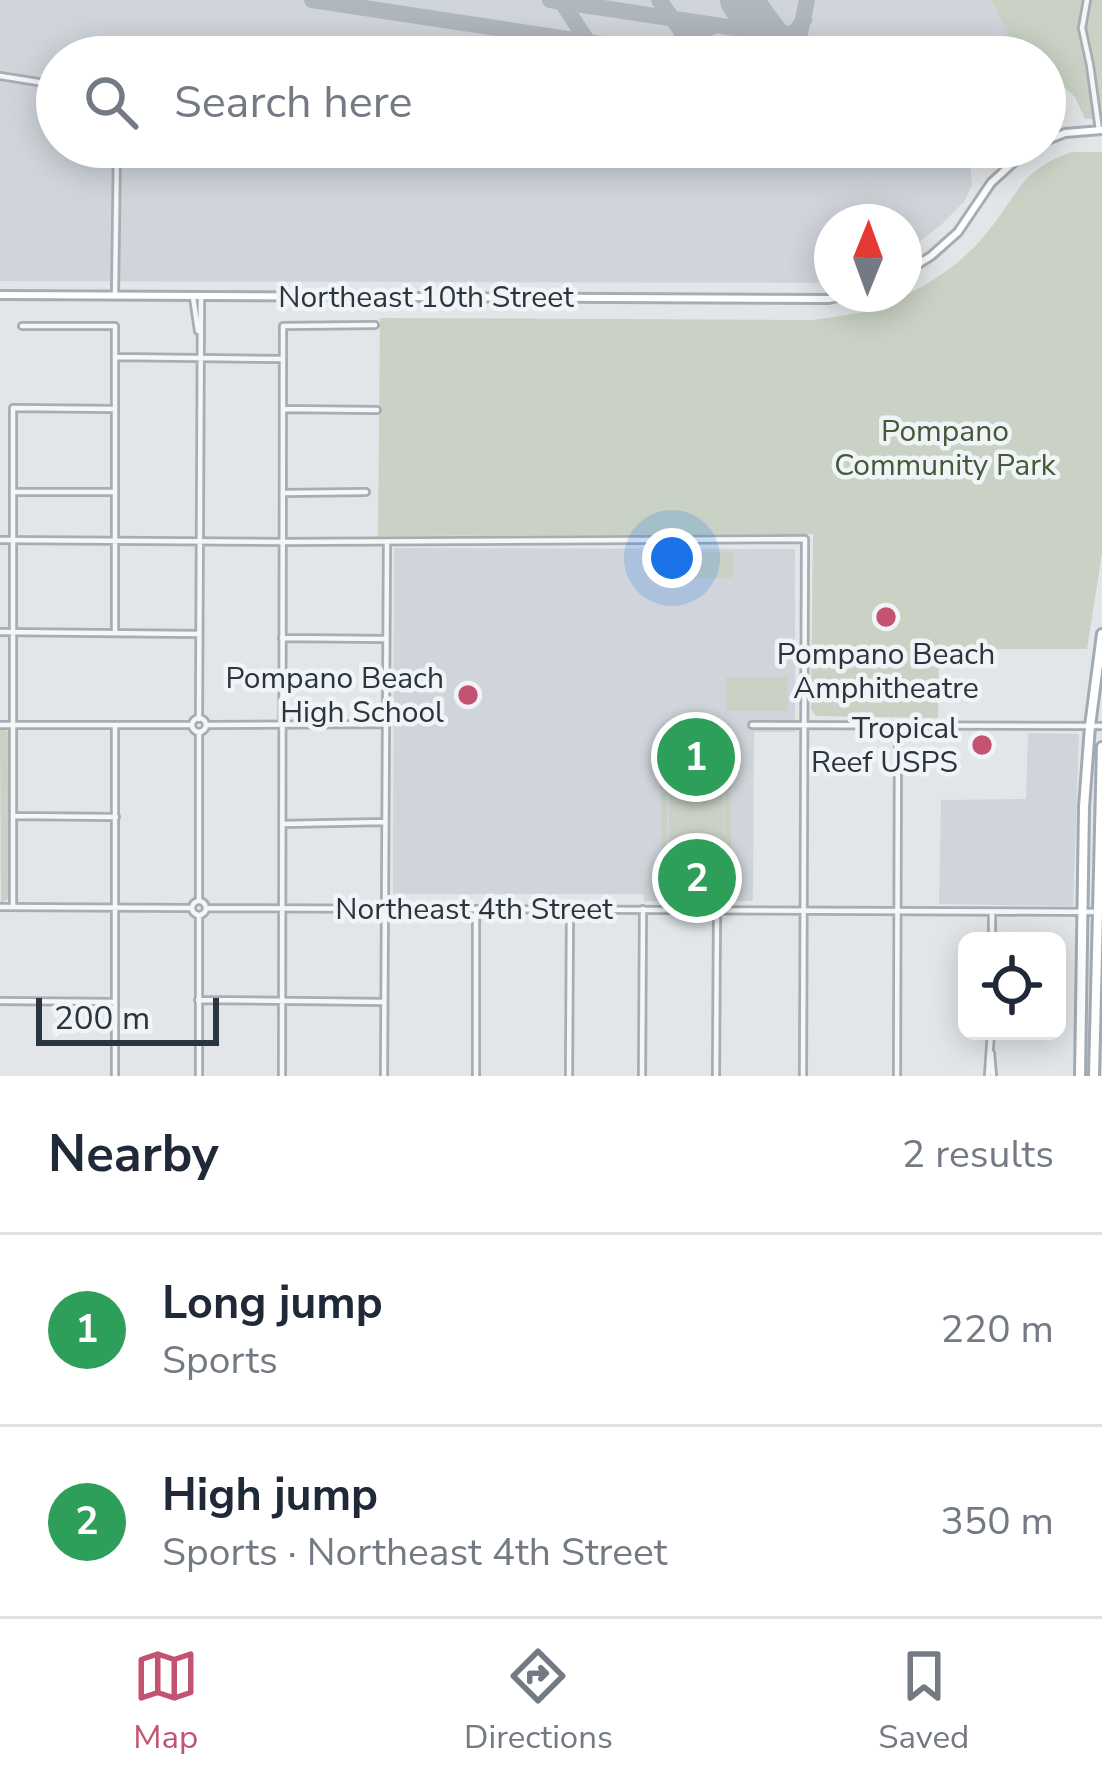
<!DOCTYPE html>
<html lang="en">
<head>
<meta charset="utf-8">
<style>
  :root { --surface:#fff; --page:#f2f2f3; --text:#1f2937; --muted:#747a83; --line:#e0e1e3; --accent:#c25371 }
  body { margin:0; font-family:"Nunito Sans",sans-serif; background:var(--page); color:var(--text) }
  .controls { position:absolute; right:36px; bottom:36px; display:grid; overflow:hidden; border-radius:18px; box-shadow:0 6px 30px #0003 }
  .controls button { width:108px; height:108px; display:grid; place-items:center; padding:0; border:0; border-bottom:3px solid var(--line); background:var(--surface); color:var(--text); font:60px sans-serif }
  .compass { position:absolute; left:814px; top:204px; width:108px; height:108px; border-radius:50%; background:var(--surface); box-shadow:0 6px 30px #0003; rotate:1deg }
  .scale { position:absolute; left:36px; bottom:30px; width:183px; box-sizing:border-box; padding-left:12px; border:6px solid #2b353f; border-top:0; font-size:33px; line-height:42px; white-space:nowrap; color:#2b353f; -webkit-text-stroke:9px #f1f4f7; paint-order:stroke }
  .you { position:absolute; left:672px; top:558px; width:42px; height:42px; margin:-30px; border:9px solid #fff; border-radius:50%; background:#1a73e8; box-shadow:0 0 0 18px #1a73e833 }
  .badge { display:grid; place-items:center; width:78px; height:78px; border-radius:50%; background:var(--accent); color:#fff; font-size:39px; font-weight:700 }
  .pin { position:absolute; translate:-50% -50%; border:6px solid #fff; box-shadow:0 3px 12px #0006 }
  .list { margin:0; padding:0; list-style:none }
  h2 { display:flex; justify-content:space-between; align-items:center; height:156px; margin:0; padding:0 48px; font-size:51px }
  h2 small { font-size:39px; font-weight:400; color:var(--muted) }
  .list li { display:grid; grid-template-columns:78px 1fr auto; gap:36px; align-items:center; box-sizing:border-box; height:192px; padding:0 48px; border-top:3px solid var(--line) }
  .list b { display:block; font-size:45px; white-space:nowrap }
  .list p { margin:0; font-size:39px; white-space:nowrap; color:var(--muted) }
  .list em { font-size:39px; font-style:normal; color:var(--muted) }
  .icon { flex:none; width:66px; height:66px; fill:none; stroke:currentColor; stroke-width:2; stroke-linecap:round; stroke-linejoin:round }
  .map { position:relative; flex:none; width:1102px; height:1076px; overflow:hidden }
  .search { position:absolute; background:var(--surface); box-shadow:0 6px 30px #0003; left:36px; right:36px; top:36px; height:132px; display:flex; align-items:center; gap:30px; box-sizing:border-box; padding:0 42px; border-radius:66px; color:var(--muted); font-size:45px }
  .sheet { height:540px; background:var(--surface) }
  nav { display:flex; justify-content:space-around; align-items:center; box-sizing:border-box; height:168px; border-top:3px solid var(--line); background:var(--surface); font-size:33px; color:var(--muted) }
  nav a { display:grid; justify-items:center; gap:6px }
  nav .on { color:var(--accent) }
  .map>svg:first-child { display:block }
  .built { fill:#d0d5db }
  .green { fill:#c9d2c4; fill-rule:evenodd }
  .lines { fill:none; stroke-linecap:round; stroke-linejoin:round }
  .taxiway { stroke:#b0b6bd; stroke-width:16 }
  .runway { stroke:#b0b6bd; stroke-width:42 }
  .street-casing { stroke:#a7adb3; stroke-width:10 }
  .secondary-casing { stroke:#a7adb3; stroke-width:12 }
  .primary-casing { stroke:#a2abb4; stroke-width:14 }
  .street { stroke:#f4f6f8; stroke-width:4.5 }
  .secondary { stroke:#fff; stroke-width:6 }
  .primary { stroke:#fff; stroke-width:8 }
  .poi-dot { fill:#c25371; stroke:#f1f4f7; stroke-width:4.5 }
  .labels { text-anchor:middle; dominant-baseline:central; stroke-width:9; stroke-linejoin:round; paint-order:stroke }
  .street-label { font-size:30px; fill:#2b353f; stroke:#f1f4f7 }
  .park-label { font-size:30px; fill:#445a3a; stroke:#f1f4f7 }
  .poi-label { font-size:30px; fill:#2b353f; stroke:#f1f4f7; text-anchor:end }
</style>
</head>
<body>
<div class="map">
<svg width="1102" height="1076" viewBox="0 0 1102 1076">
  <rect width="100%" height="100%" fill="#e2e6e9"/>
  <path class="built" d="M 0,0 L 991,0 L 1019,57 L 57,57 L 57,147 L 969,147 L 972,185 L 964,202 L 940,226 L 904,253 L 904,222 L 832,222 L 832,280 L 815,283 L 0,281 Z
    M 394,548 L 795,549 L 795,732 L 754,732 L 753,901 L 644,901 L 643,894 L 393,894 Z
    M 1028,733 L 1079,734 L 1073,906 L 939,904 L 941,800 L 1026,799 Z"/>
  <path class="green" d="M 991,0 L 1102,0 L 1102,119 L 1085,119 L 1075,97 L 1045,70 L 1045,57 L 1019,57 Z
    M 1072,152 L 1102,152 L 1102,553 L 1087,649 L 939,649 L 938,718 L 816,716 L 811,709 L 813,534 L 378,536 L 380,318 L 811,320 C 832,317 856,315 876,308 C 918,292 957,269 985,235 C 1017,197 1020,169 1072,152 Z
    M 733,552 L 733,578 L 659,579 L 659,553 Z
    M 726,677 L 788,677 L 788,711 L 726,711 Z
    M 0,729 L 5,729 L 10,734 L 9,899 L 1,903 Z
    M 690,735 C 709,735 722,742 730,759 L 732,897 L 725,897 L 724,884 C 701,904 675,900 662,873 L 660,765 L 670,745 ZM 691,742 C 710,742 722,752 725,771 L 724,864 L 723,768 L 669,767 L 669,865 L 724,866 L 716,882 L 696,891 L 675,882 L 667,862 L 667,766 L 675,750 Z"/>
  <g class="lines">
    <path class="taxiway" d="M 312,0 L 687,57
      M 550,0 L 782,35 L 795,32 L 804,20
      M 659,0 L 700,57
      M 561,1 L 588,42
      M 656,52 L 714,26
      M 751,57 L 759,47 L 764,32
      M 795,57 L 807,0"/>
    <path class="runway" d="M 741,0 L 783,57"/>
    <g class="street-casing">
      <path id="street" d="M 1087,0 L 1082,28 L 1090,65 L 1099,130
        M 0,76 L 57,85
        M 115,296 L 117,147
        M 193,297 L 198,331
        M 22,326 L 115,326 L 115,633
        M 115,357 L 283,359
        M 283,409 L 377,410
        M 13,492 L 115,492
        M 283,493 L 366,492
        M 0,540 L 282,542 L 805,539 L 803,1076
        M 0,632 L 198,634
        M 282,638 L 385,639
        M192 725a7 7 0 1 1 14 0a7 7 0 1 1-14 0Z
        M 199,719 L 201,298
        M 0,725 L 192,725
        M 206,725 L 386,724
        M 752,725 L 1102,726
        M 14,816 L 116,817
        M 282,824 L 384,822
        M192 908a7 7 0 1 1 14 0a7 7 0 1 1-14 0Z
        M 199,901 L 199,732
        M 0,907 L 191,908
        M 13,907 L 13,408 L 115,409
        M 206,908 L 1102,912
        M 199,916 L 199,1076
        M 992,941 L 992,912
        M 198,1000 L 384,1002
        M 0,1001 L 114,1002
        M 991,1053 L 993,1076
        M 115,1076 L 115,725
        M 282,1076 L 283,326 L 375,325
        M 384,1076 L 387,542
        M 476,1076 L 476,909
        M 569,1076 L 570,909
        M 642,1076 L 643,909
        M 716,1076 L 717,910
        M 897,1076 L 898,728
        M 988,1076 L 991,1031"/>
    </g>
    <g class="secondary-casing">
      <path id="secondary" d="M 1045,141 L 1065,133 L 1102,130
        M 904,273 L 931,256 L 958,232 L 991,183 L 1030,147
        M 0,295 L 829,299 L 852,294"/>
    </g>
    <g class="primary-casing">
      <path id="primary" d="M 1080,1076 L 1084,807 L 1090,726 L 1102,634
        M 1094,1076 L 1102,747"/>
    </g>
    <use href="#street" class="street"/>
    <use href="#secondary" class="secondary"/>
    <use href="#primary" class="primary"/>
  </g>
  <g class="poi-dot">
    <circle cx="886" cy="617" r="12"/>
    <circle cx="468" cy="695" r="12"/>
    <circle cx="982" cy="745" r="12"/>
  </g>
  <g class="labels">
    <g class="street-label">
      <text x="426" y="297">Northeast 10th Street</text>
      <text x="474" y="909">Northeast 4th Street</text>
    </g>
    <g class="park-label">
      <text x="945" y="431">Pompano<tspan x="945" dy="34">Community Park</tspan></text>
    </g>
    <g class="poi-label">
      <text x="886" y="654" text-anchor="middle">Pompano Beach<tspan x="886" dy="34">Amphitheatre</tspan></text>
      <text x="444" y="678">Pompano Beach<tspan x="444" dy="34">High School</tspan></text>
      <text x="958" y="728">Tropical<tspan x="958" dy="34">Reef USPS</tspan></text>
    </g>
  </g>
</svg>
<div class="controls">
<button><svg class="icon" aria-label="locate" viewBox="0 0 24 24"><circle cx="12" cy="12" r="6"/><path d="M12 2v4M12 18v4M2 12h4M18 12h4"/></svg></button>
</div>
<svg class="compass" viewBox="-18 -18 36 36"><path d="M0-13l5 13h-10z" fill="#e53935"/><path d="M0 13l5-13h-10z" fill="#747a83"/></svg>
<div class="scale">200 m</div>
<div class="you"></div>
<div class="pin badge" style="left:696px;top:757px;background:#2e9e5b">1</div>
<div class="pin badge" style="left:697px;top:878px;background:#2e9e5b">2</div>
<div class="search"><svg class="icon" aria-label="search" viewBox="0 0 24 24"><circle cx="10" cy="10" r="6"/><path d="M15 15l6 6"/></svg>Search here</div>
</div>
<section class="sheet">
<h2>Nearby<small>2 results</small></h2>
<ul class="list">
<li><span class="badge" style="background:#2e9e5b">1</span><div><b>Long jump</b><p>Sports</p></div><em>220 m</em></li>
<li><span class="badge" style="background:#2e9e5b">2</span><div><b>High jump</b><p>Sports · Northeast 4th Street</p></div><em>350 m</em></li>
</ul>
</section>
<nav>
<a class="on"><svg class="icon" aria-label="map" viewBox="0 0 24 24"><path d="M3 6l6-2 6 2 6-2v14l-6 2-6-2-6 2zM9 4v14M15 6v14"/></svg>Map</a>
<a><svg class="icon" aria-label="directions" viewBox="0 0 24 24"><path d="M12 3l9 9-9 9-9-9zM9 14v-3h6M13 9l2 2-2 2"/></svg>Directions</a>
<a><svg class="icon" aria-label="saved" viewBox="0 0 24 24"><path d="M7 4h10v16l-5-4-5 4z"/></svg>Saved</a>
</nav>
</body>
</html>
